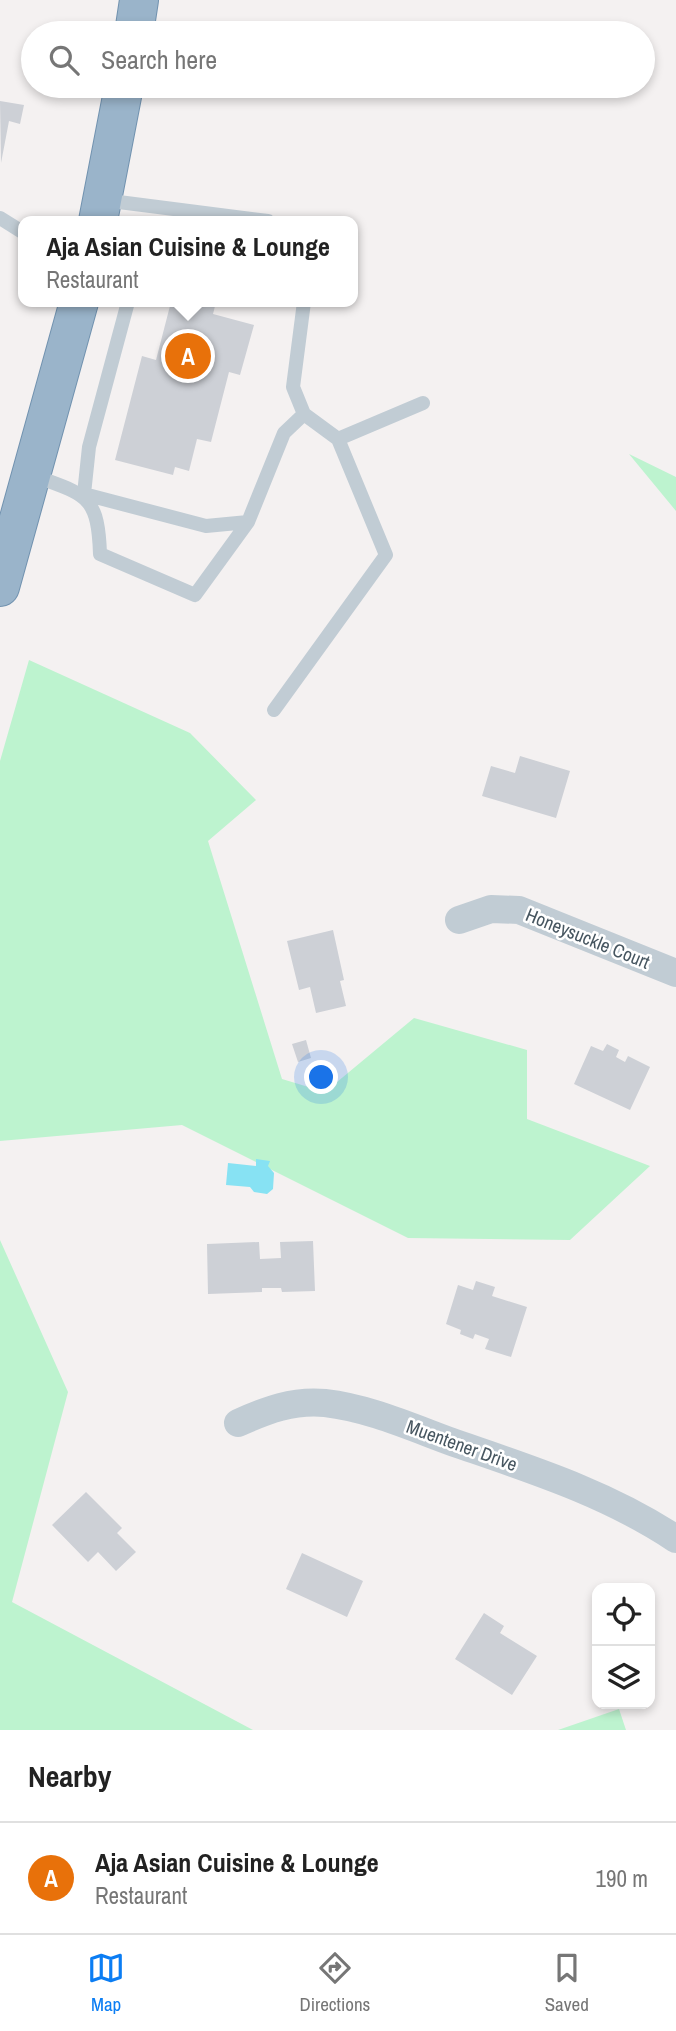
<!DOCTYPE html>
<html lang="en">
<head>
<meta charset="utf-8">
<style>
  :root { --surface:#fff; --page:#f6f6f6; --text:#222; --muted:#767676; --line:#e0e0e0; --accent:#0b7df3 }
  body { margin:0; font-family:"Archivo Narrow",sans-serif; background:var(--page); color:var(--text) }
  .controls { position:absolute; right:21px; bottom:21px; display:grid; overflow:hidden; border-radius:14px; box-shadow:0 4px 10px #0003 }
  .controls button { width:63px; height:63px; display:grid; place-items:center; padding:0; border:0; border-bottom:2px solid var(--line); background:var(--surface); color:var(--text); font:35px sans-serif }
  .you { position:absolute; left:322px; top:1078px; width:24px; height:24px; margin:-18px; border:5px solid #fff; border-radius:50%; background:#1a73e8; box-shadow:0 0 0 10px #1a73e833 }
  .badge { display:grid; place-items:center; width:46px; height:46px; border-radius:50%; background:var(--accent); color:#fff; font-size:23px; font-weight:700 }
  .pin { position:absolute; translate:-50% -50%; border:4px solid #fff; box-shadow:0 2px 7px #0006 }
  .popup { position:absolute; left:18px; top:216px; width:340px; height:91px; box-sizing:border-box; display:grid; place-content:center; border-radius:14px; background:var(--surface); filter:drop-shadow(0 2px 5px #0005); font-size:23px; white-space:nowrap; color:var(--muted) }
  .popup b { font-size:26px; color:var(--text) }
  .popup::after { content:''; position:absolute; left:50%; top:100%; margin-left:-14px; border:14px solid transparent; border-top-color:var(--surface) }
  .list { margin:0; padding:0; list-style:none }
  h2 { display:flex; justify-content:space-between; align-items:center; height:91px; margin:0; padding:0 28px; font-size:30px }
  h2 small { font-size:23px; font-weight:400; color:var(--muted) }
  .list li { display:grid; grid-template-columns:46px 1fr auto; gap:21px; align-items:center; box-sizing:border-box; height:112px; padding:0 28px; border-top:2px solid var(--line) }
  .list b { display:block; font-size:26px; white-space:nowrap }
  .list p { margin:0; font-size:23px; white-space:nowrap; color:var(--muted) }
  .list em { font-size:23px; font-style:normal; color:var(--muted) }
  .icon { flex:none; width:38px; height:38px; fill:none; stroke:currentColor; stroke-width:2; stroke-linecap:round; stroke-linejoin:round }
  .map { position:relative; flex:none; width:676px; height:1730px; overflow:hidden }
  .search { position:absolute; background:var(--surface); box-shadow:0 4px 10px #0003; left:21px; right:21px; top:21px; height:77px; display:flex; align-items:center; gap:18px; box-sizing:border-box; padding:0 24px; border-radius:38px; color:var(--muted); font-size:26px }
  .sheet { height:203px; background:var(--surface) }
  nav { display:flex; justify-content:space-around; align-items:center; box-sizing:border-box; height:98px; border-top:2px solid var(--line); background:var(--surface); font-size:19px; color:var(--muted) }
  nav a { display:grid; justify-items:center; gap:4px }
  nav .on { color:var(--accent) }
  .map>svg:first-child { display:block }
  .green { fill:#bdf3cf }
  .water { fill:#87e2f3 }
  .building { fill:#cdd0d6 }
  .lines { fill:none; stroke-linecap:round; stroke-linejoin:round }
  .trunk-casing { stroke:#7192af; stroke-width:40 }
  .service { stroke:#c1ccd4; stroke-width:14 }
  .minor { stroke:#c1ccd4; stroke-width:28 }
  .trunk { stroke:#9ab4ca; stroke-width:38 }
  .labels { text-anchor:middle; dominant-baseline:central; stroke-width:5; stroke-linejoin:round; paint-order:stroke }
  .street-label { font-size:19px; fill:#475660; stroke:#fff }
</style>
</head>
<body>
<div class="map">
<svg width="676" height="1730" viewBox="0 0 676 1730">
  <rect width="100%" height="100%" fill="#f4f1f1"/>
  <path class="green" d="M 629,454 L 676,477 L 676,511 Z
    M 29,660 L 190,733 L 256,800 L 208,841 L 282,1079 L 325,1092 L 414,1018 L 527,1050 L 527,1119 L 650,1166 L 570,1240 L 408,1238 L 182,1125 L 0,1141 L 0,761 Z
    M 0,1240 L 68,1392 L 12,1602 L 253,1730 L 0,1730 Z
    M 619,1709 L 626,1730 L 558,1730 Z"/>
  <path class="water" d="M 256,1159 L 270,1161 L 268,1166 L 274,1173 L 273,1189 L 267,1194 L 254,1192 L 250,1187 L 226,1185 L 228,1163 L 256,1166 Z"/>
  <path class="building" d="M 0,101 L 24,105 L 20,124 L 9,121 L 1,163 Z
    M 171,302 L 216,302 L 213,314 L 254,325 L 240,375 L 229,372 L 211,442 L 197,439 L 189,471 L 175,467 L 173,475 L 115,460 L 142,356 L 156,360 Z
    M 520,756 L 570,771 L 556,818 L 482,796 L 491,766 L 515,773 Z
    M 333,930 L 344,980 L 340,981 L 346,1006 L 316,1013 L 310,987 L 299,990 L 287,941 Z
    M 306,1040 L 311,1058 L 298,1062 L 292,1044 Z
    M 607,1044 L 619,1050 L 616,1057 L 625,1062 L 628,1056 L 650,1067 L 630,1110 L 574,1084 L 591,1046 L 603,1051 Z
    M 313,1241 L 315,1291 L 282,1292 L 281,1288 L 262,1288 L 262,1292 L 208,1294 L 207,1244 L 259,1242 L 260,1259 L 281,1258 L 280,1242 Z
    M 476,1281 L 495,1287 L 492,1296 L 527,1307 L 511,1357 L 485,1349 L 489,1339 L 475,1334 L 473,1339 L 460,1334 L 461,1330 L 446,1324 L 458,1285 L 473,1290 Z
    M 86,1492 L 122,1528 L 117,1533 L 136,1552 L 116,1571 L 98,1552 L 88,1562 L 52,1525 Z
    M 302,1553 L 363,1581 L 347,1617 L 286,1589 Z
    M 484,1613 L 504,1626 L 500,1633 L 537,1656 L 512,1695 L 455,1659 Z"/>
  <g class="lines">
    <g class="trunk-casing">
      <path id="trunk" d="M 134,33 L 139,0
        M 98,221 L 124,86
        M 0,587 L 79,302"/>
    </g>
    <path class="service" d="M 103,200 L 268,221
      M 0,218 L 24,233
      M 128,302 L 89,447 L 84,494 L 206,526 L 248,522
      M 304,302 L 293,387 L 304,414 L 338,439
      M 32,475 C 85,495 98,493 100,554 L 195,595 L 248,522 L 284,433 L 304,414
      M 274,710 L 386,555 L 338,439 L 423,403"/>
    <path class="minor" d="M 459,920 L 491,909 L 519,910 L 676,973
      M 238,1423 C 267,1410 293,1400 325,1403 C 369,1408 411,1427 452,1442 C 530,1469 607,1493 676,1539"/>
    <use href="#trunk" class="trunk"/>
  </g>
  <g class="labels">
    <g class="street-label">
      <text transform="translate(588 938) rotate(22)">Honeysuckle Court</text>
      <text transform="translate(462 1445) rotate(20)">Muentener Drive</text>
    </g>
  </g>
</svg>
<div class="controls">
<button><svg class="icon" aria-label="locate" viewBox="0 0 24 24"><circle cx="12" cy="12" r="6"/><path d="M12 2v4M12 18v4M2 12h4M18 12h4"/></svg></button>
<button><svg class="icon" aria-label="layers" viewBox="0 0 24 24"><path d="M12 4l9 5-9 5-9-5zM3 14l9 5 9-5"/></svg></button>
</div>
<div class="you"></div>
<div class="pin badge" style="left:188px;top:356px;background:#e8710a">A</div>
<div class="popup"><b>Aja Asian Cuisine &amp; Lounge</b>Restaurant</div>
<div class="search"><svg class="icon" aria-label="search" viewBox="0 0 24 24"><circle cx="10" cy="10" r="6"/><path d="M15 15l6 6"/></svg>Search here</div>
</div>
<section class="sheet">
<h2>Nearby<small></small></h2>
<ul class="list">
<li><span class="badge" style="background:#e8710a">A</span><div><b>Aja Asian Cuisine &amp; Lounge</b><p>Restaurant</p></div><em>190 m</em></li>
</ul>
</section>
<nav>
<a class="on"><svg class="icon" aria-label="map" viewBox="0 0 24 24"><path d="M3 6l6-2 6 2 6-2v14l-6 2-6-2-6 2zM9 4v14M15 6v14"/></svg>Map</a>
<a><svg class="icon" aria-label="directions" viewBox="0 0 24 24"><path d="M12 3l9 9-9 9-9-9zM9 14v-3h6M13 9l2 2-2 2"/></svg>Directions</a>
<a><svg class="icon" aria-label="saved" viewBox="0 0 24 24"><path d="M7 4h10v16l-5-4-5 4z"/></svg>Saved</a>
</nav>
</body>
</html>
